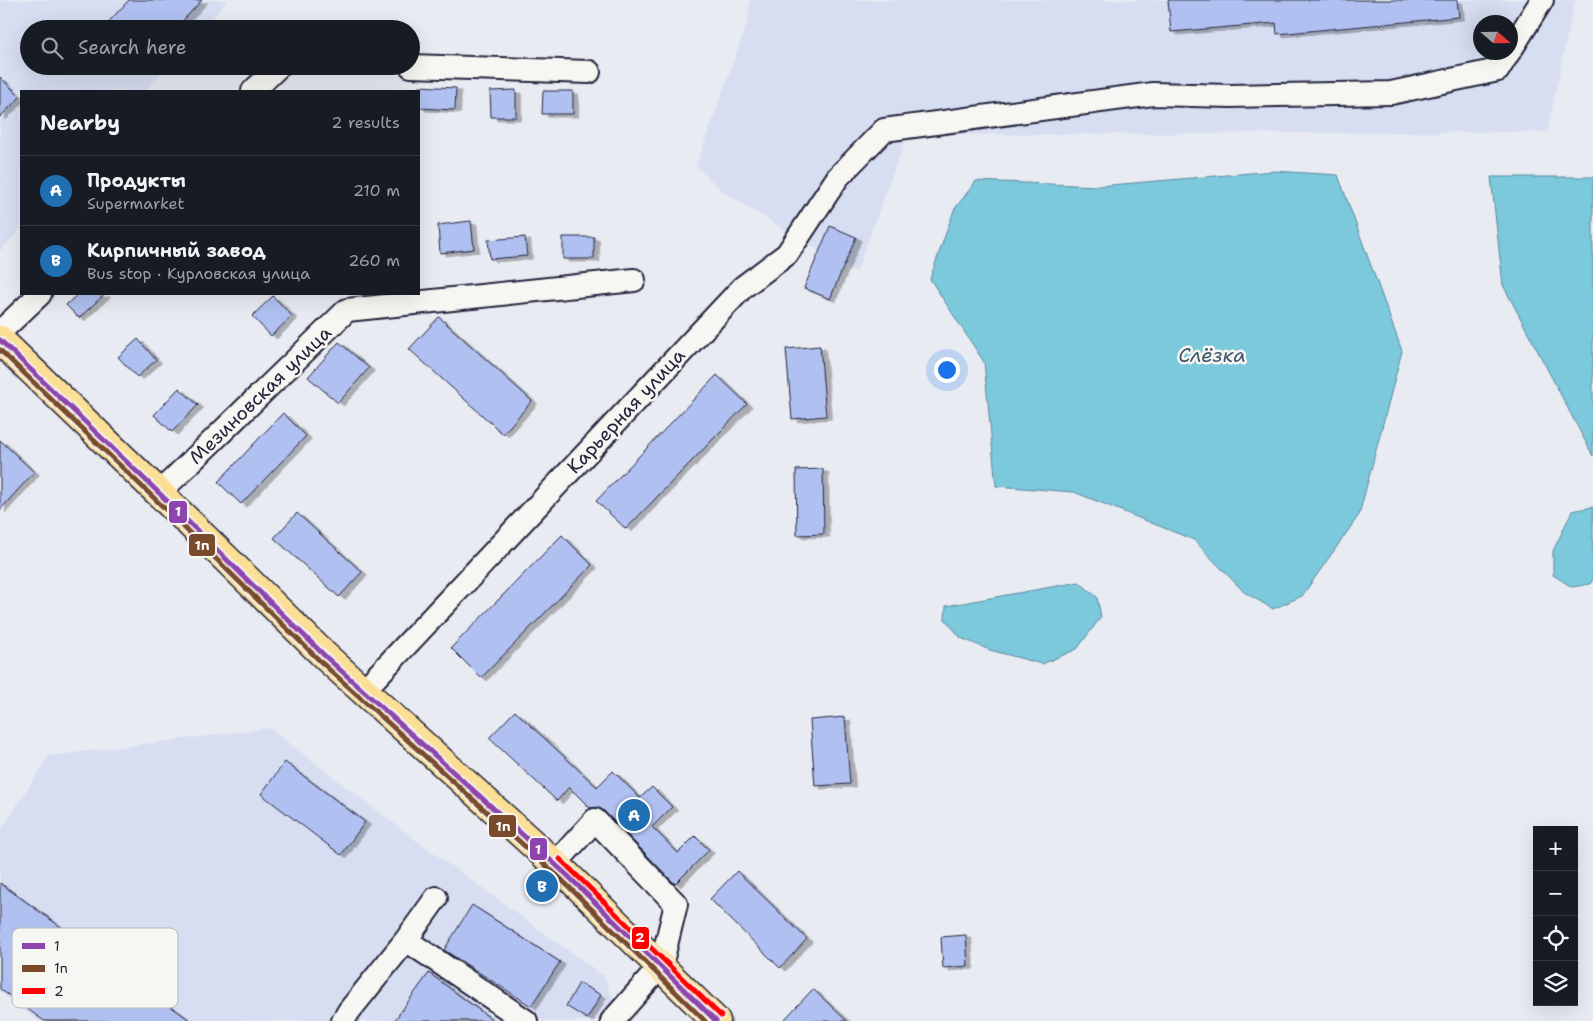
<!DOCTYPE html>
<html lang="en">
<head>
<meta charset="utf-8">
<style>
  :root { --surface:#171b24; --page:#20242c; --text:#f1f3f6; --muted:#9ea1a6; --line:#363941; --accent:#1f6fb2 }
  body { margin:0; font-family:"Shantell Sans",sans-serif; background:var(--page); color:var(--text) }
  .controls { position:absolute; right:15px; bottom:15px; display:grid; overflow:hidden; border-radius:0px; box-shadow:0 5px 20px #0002 }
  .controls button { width:45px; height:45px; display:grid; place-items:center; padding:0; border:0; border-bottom:1px solid var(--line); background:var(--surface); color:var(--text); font:25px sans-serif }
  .compass { position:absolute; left:1473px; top:15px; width:45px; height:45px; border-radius:50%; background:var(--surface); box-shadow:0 5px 20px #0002; rotate:110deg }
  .you { position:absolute; left:946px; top:369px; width:18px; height:18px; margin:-12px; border:4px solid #fff; border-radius:50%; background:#1a73e8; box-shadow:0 0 0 8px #1a73e833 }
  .badge { display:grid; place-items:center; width:32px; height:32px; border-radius:50%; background:var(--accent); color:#fff; font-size:16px; font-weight:700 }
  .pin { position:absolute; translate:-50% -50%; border:2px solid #fff; box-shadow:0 1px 5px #0006 }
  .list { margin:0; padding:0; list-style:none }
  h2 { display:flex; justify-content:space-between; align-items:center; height:65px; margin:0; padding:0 20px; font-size:21px }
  h2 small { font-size:16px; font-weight:400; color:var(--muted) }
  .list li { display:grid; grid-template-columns:32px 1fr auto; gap:15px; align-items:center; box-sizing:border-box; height:70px; padding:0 20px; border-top:1px solid var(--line) }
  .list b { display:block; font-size:19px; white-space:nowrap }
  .list p { margin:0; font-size:16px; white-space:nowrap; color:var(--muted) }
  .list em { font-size:16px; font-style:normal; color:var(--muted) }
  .icon { flex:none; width:28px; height:28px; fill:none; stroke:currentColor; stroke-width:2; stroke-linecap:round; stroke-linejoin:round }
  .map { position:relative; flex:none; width:1593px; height:1021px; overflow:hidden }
  .search { position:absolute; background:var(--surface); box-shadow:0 5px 20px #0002; left:20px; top:20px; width:400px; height:55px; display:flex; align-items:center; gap:12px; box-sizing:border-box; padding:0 18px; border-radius:28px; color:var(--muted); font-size:19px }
  .panel { position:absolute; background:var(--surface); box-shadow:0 5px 20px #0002; left:20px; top:90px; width:400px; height:205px; border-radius:0px }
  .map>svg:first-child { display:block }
  .built { fill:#d7def2; fill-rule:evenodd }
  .water { fill:#7dc9dc; stroke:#59869c }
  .building { fill:#b0c1f1; stroke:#22223b; filter:url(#shadow) }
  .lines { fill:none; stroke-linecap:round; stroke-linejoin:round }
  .minor-casing { stroke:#22223b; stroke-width:26 }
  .major-casing { stroke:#22223b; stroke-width:31 }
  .minor { stroke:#f6f6f2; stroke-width:22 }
  .major { stroke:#fbdf96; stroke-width:28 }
  .bus-1-casing { stroke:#f6f6f2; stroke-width:9 }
  .bus-2-casing { stroke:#f6f6f2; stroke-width:9 }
  .bus-3-casing { stroke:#f6f6f2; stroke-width:9 }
  .bus-1 { stroke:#8e44ad; stroke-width:5 }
  .bus-2 { stroke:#7a4b2a; stroke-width:5 }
  .bus-3 { stroke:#f00; stroke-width:5 }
  .labels { text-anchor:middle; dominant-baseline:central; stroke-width:5; stroke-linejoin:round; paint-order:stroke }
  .street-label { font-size:19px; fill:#22223b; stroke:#f6f6f2 }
  .water-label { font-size:20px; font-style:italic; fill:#3d546b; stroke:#f6f6f2 }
  .key { fill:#f6f6f2; stroke:#b6b6bb; stroke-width:1 }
  .key-label { font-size:14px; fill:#22223b }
  .line-badge { stroke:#f6f6f2; stroke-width:2 }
  .badge-label { font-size:14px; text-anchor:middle; font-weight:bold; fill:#fff }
</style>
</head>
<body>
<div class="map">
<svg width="1593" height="1021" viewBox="0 0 1593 1021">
  <defs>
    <filter id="shadow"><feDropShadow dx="5.5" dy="3" stdDeviation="0" flood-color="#0004"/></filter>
  </defs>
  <rect width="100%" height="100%" fill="#e8ebf2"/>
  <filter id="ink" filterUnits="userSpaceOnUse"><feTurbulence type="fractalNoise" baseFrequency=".02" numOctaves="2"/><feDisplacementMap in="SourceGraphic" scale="10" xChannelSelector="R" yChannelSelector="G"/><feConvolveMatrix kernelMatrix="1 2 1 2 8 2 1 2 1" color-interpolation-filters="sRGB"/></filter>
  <g filter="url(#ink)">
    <path class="built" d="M 0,0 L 228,0 L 202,29 L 29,29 L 29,66 L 168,66 L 145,91 L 21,91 L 21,228 L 0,251 Z
      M 750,0 L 1575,0 L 1547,132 L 907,135 L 856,273 L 723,192 L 696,166 L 748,21 ZM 1480,22 L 1510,22 L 1510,52 L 1480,52 Z
      M 269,728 L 417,841 L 605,977 L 620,1021 L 38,1021 L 0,992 L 0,831 L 49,756 Z"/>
    <path class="water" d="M 1274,171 L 1338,175 L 1402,351 L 1359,515 L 1302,596 L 1273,609 L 1244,592 L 1194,540 L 1074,492 L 996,486 L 984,362 L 930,279 L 954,210 L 976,181 L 1099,186 Z
      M 1491,177 L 1593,177 L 1593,456 L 1503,285 Z
      M 1593,507 L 1593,579 L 1590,584 L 1572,587 L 1553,575 L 1553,551 L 1572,511 Z
      M 1079,582 L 1097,597 L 1101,617 L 1077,649 L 1042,664 L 990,650 L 961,638 L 945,619 L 946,606 Z"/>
    <path class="building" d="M 129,0 L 202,0 L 175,29 L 102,29 Z
      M 1168,0 L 1457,0 L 1459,17 L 1277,34 L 1276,23 L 1171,32 Z
      M 0,77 L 20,97 L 0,117 Z
      M 419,86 L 456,88 L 455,110 L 419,108 Z
      M 516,90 L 516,117 L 491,117 L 490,91 Z
      M 543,91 L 573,91 L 573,114 L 542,114 Z
      M 471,221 L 474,249 L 440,253 L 438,225 Z
      M 830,226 L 856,237 L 830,299 L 804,288 Z
      M 525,237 L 527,256 L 490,259 L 488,240 Z
      M 563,237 L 594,237 L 594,259 L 563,259 Z
      M 78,294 L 105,294 L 79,318 L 66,305 Z
      M 273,296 L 292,316 L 271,336 L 252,316 Z
      M 439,317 L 532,401 L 503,434 L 409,349 Z
      M 138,339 L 156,360 L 137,377 L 118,357 Z
      M 339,342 L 369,368 L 338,403 L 308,377 Z
      M 820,346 L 826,416 L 792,419 L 786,349 Z
      M 717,375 L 747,404 L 626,529 L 596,501 Z
      M 179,388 L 198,405 L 172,432 L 154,415 Z
      M 283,413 L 306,436 L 241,504 L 218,482 Z
      M 0,440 L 34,472 L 0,510 Z
      M 823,469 L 824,534 L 797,535 L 796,470 Z
      M 297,513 L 362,572 L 339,597 L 274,538 Z
      M 562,535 L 592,565 L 481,678 L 451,648 Z
      M 515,711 L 597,787 L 613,771 L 640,798 L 652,787 L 672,807 L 652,827 L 678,853 L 695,836 L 709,850 L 675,884 L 604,811 L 598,807 L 590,808 L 569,787 L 557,801 L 489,738 Z
      M 845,717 L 850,784 L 815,786 L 810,720 Z
      M 285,762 L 365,822 L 341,855 L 261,794 Z
      M 737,871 L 807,939 L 780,968 L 710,899 Z
      M 0,883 L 191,1021 L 44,1021 L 0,989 Z
      M 472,905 L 560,962 L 531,1006 L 444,950 Z
      M 966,935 L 968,966 L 943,968 L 941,937 Z
      M 429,973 L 494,1021 L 394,1021 Z
      M 579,983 L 601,995 L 587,1019 L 566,1006 Z
      M 813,989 L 847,1021 L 783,1021 Z"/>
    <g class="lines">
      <g class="minor-casing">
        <path id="minor" d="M 1510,51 L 1542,0
          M 411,66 L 589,72
          M 253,91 L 279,66
          M 0,332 L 40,294
          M 159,493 L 347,310 L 634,280
          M 363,691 L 743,287 L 787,254 L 838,177 L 884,130 L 1153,94 L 1230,96 L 1391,93 L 1498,70 L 1509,52
          M 555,864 L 595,820 L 676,904 L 661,966 L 612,1021
          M 406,940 L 436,898
          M 343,1021 L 349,1011 L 406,940 L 526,1021"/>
      </g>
      <g class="major-casing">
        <path id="major" d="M 0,340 L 159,493 L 326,657 L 567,875 L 716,1021"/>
      </g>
      <use href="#minor" class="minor"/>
      <use href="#major" class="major"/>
      <g class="bus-1-casing">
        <path id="bus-1" d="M 0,340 L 159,493 L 326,657 L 567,875 L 716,1021"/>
      </g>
      <g class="bus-2-casing">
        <path id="bus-2" d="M 0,350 L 154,498 L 321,662 L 562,880 L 705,1021"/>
      </g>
      <g class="bus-3-casing">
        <path id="bus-3" d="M 560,859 L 721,1016"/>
      </g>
      <use href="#bus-1" class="bus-1"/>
      <use href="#bus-2" class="bus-2"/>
      <use href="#bus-3" class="bus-3"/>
    </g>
  </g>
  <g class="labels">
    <g class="street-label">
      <text transform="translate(260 395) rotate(-44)">Мезиновская улица</text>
      <text transform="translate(626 411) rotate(-47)">Карьерная улица</text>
    </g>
    <g class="water-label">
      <text x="1212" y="355">Слёзка</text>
    </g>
  </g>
  <rect x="12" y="928" width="166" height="80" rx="8" class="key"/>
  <rect x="22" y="943" width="23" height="6" fill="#8e44ad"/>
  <rect x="22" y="965" width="23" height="7" fill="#7a4b2a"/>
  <rect x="22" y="988" width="23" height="6" fill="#f00"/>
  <g class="key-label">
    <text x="54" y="951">1</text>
    <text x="54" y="973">1п</text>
    <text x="54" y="996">2</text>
  </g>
  <g class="line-badge">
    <rect x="168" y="500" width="20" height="24" rx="5" fill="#8e44ad"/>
    <rect x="188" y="533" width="28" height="24" rx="5" fill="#7a4b2a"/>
    <rect x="488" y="814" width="29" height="24" rx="5" fill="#7a4b2a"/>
    <rect x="529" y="837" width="19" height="24" rx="5" fill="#8e44ad"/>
    <rect x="631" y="926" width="19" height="24" rx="5" fill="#f00"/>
  </g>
  <g class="badge-label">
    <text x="178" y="516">1</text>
    <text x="202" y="550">1п</text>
    <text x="503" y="831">1п</text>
    <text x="538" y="854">1</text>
    <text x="640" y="942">2</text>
  </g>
</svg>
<div class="controls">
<button>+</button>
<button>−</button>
<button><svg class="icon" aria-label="locate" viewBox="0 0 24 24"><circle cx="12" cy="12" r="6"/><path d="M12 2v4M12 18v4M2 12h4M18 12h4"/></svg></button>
<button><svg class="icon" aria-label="layers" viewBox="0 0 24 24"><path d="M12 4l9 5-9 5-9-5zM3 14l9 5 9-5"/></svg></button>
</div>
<svg class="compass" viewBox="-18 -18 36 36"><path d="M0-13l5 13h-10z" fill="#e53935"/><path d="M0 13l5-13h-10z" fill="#9ea1a6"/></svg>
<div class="you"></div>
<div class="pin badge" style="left:634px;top:815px">A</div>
<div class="pin badge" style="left:542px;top:886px">B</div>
<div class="search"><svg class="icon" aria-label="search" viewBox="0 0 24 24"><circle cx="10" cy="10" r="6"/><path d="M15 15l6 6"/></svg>Search here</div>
<section class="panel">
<h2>Nearby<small>2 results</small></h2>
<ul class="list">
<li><span class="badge">A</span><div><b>Продукты</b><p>Supermarket</p></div><em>210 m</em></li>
<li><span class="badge">B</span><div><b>Кирпичный завод</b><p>Bus stop · Курловская улица</p></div><em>260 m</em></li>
</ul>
</section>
</div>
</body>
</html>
